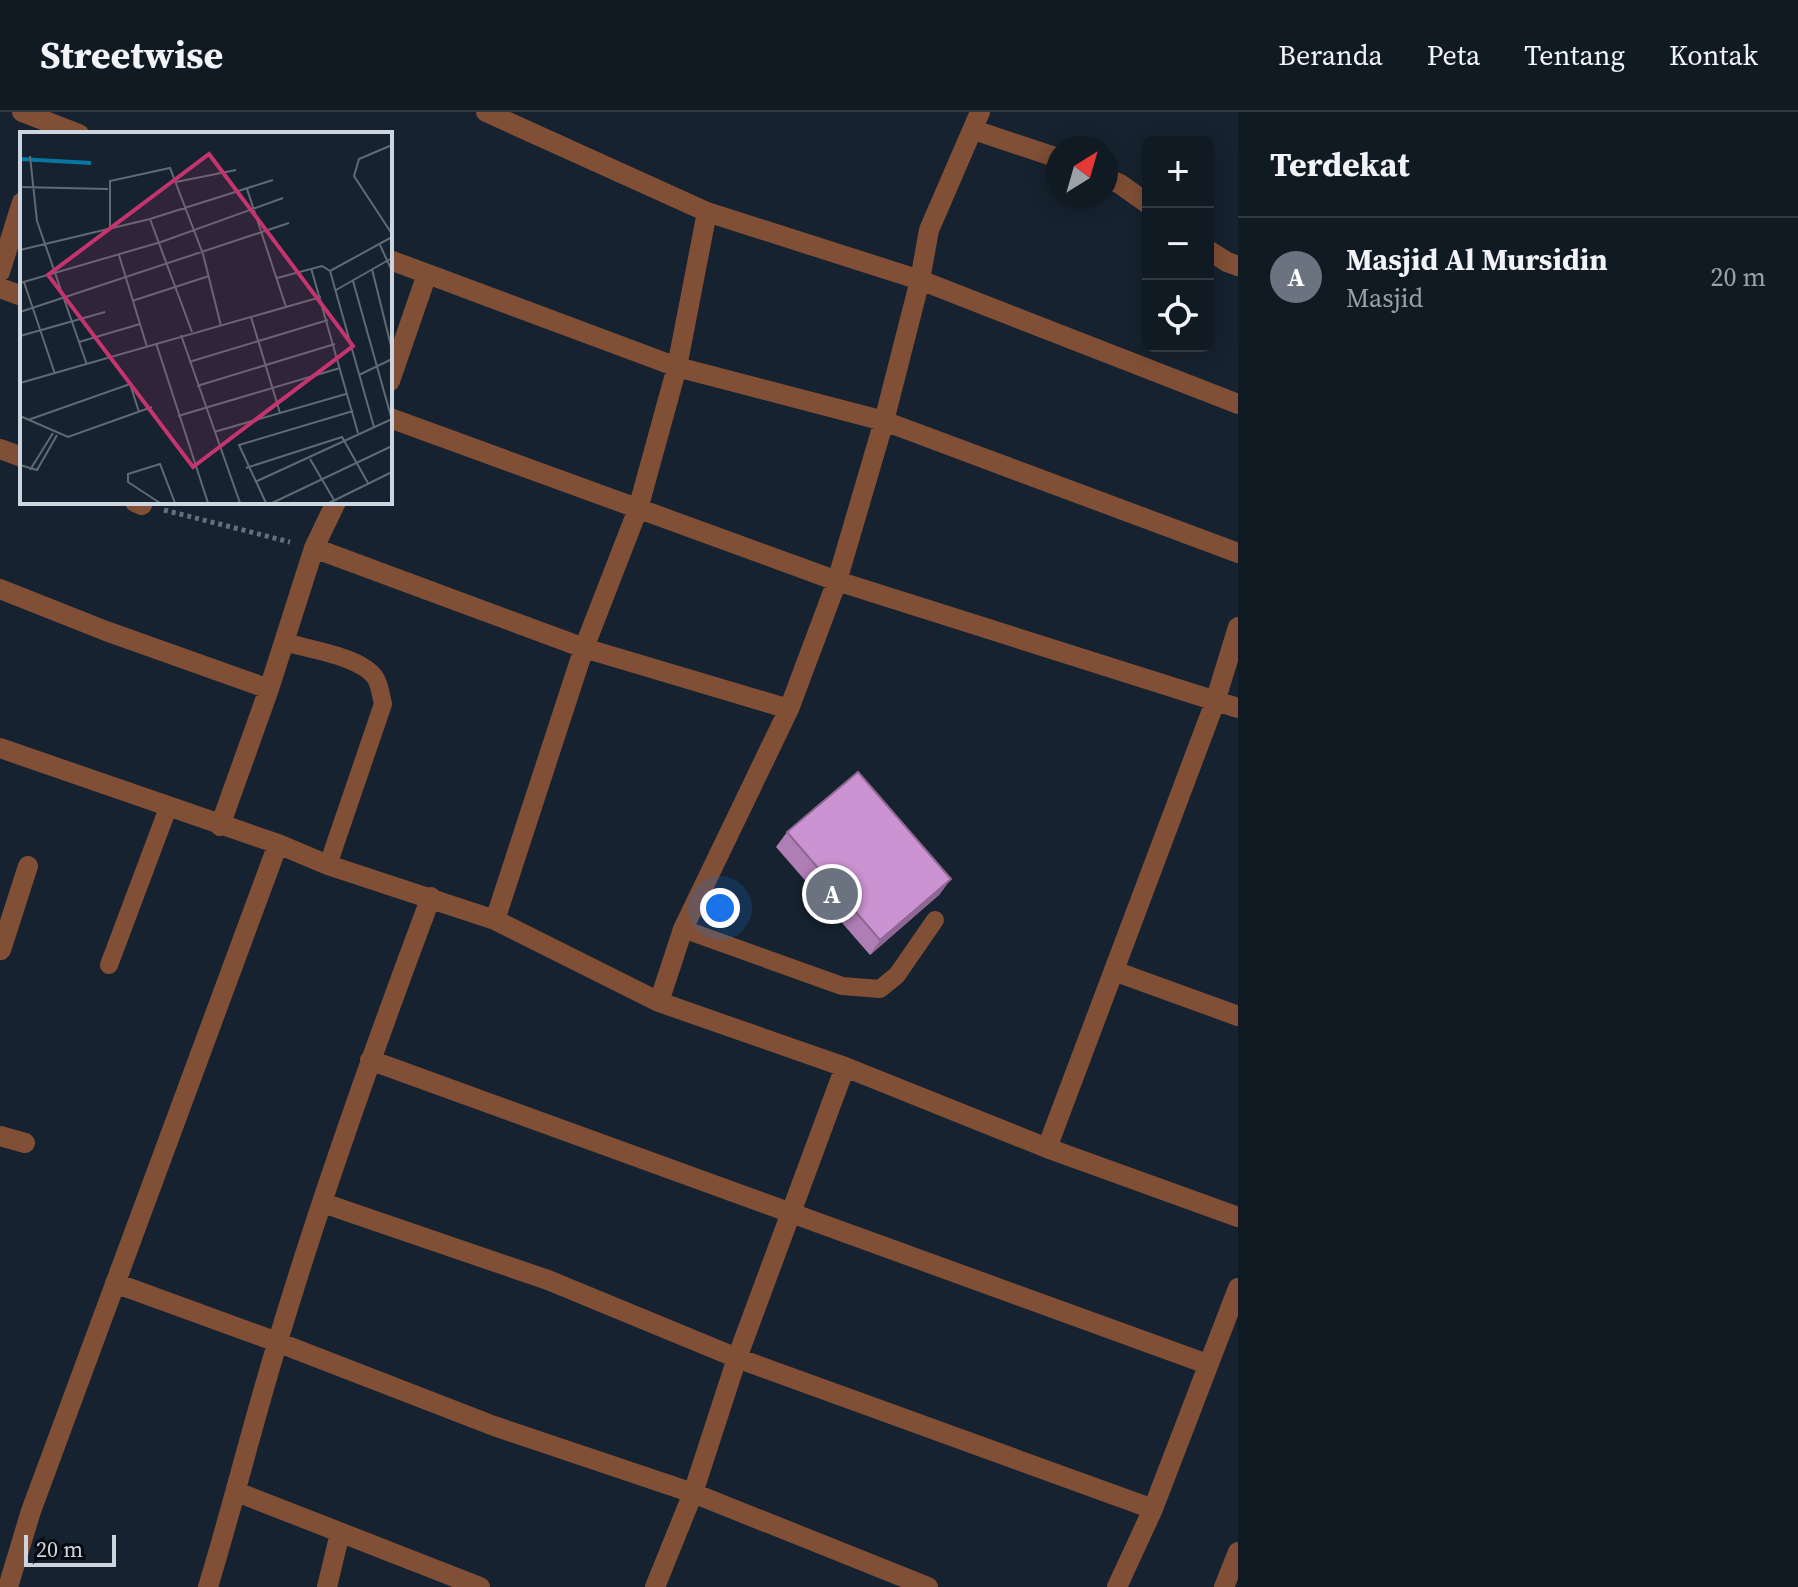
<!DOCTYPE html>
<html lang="id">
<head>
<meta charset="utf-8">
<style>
  :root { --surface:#101a23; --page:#1e2730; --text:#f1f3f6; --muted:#9ca1a6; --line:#303841; --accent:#f59d8d }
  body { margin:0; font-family:"Source Serif 4",serif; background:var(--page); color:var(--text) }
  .controls { position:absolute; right:24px; top:24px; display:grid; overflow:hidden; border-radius:12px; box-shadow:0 4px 20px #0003 }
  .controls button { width:72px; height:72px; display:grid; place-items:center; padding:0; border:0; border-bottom:2px solid var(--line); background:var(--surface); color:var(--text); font:40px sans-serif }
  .compass { position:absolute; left:1046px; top:24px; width:72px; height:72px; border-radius:50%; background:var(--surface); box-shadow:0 4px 20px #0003; rotate:37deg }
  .scale { position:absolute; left:24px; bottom:20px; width:92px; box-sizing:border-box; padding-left:8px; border:4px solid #cdd5de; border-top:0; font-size:22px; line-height:28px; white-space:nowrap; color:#cdd5de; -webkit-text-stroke:6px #060b11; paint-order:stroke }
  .you { position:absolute; left:720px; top:796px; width:28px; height:28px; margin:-20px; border:6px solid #fff; border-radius:50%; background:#1a73e8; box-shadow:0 0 0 12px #1a73e833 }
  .badge { display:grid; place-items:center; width:52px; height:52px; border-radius:50%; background:var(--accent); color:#fff; font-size:26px; font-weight:700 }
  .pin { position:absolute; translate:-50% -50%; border:4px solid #fff; box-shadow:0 2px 8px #0006 }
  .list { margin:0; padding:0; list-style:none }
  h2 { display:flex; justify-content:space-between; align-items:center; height:104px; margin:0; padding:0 32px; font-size:34px }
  h2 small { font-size:26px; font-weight:400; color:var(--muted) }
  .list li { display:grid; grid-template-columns:52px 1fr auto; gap:24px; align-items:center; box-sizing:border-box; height:120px; padding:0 32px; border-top:2px solid var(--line) }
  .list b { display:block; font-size:30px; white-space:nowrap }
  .list p { margin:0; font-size:26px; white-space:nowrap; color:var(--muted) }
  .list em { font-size:26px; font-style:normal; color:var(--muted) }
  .icon { flex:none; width:44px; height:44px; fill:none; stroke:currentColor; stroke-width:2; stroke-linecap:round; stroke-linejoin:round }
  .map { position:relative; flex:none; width:1238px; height:1475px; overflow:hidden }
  header { display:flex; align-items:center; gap:48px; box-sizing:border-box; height:112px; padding:0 40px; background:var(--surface); border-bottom:2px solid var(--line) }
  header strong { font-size:38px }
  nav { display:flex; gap:44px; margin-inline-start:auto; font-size:28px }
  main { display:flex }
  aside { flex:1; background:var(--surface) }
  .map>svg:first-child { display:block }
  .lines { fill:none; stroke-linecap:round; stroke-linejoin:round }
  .path { stroke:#656f7a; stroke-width:5; stroke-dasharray:4 4; stroke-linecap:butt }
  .lane { stroke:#804f36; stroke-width:18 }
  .street { stroke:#804f36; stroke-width:20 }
  .wall { fill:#af7eb5 }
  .shaded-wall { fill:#8f6793 }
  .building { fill:#cc93d2; stroke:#8f6793; stroke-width:2 }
  .inset-river { fill:none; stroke:#0976a1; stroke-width:4 }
  .inset-road { fill:none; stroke:#5f6a75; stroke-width:2 }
  .view { fill:#c4346f; fill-opacity:0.15; stroke:#c4346f; stroke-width:4 }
  .inset-edge { fill:none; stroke:#cdd5de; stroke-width:4 }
</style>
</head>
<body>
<header>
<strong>Streetwise</strong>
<nav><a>Beranda</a><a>Peta</a><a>Tentang</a><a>Kontak</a></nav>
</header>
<main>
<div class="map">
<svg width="1238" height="1475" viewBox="0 0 1238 1475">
  <rect width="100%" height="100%" fill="#16222f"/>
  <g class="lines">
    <path class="path" d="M 164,398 L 290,430"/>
    <path class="lane" d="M 284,530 C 308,537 364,545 376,567 C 380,574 381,584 383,592 L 328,753
      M 683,817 L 842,874 L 880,877 L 897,863 L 935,808
      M 109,853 L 168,696"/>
    <path class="street" d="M 22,0 L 79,22
      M 486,0 L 707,100 L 920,168 L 1238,292
      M 974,18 L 1058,46
      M 1106,66 L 1120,72 L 1148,92
      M 1208,138 L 1227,150 L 1238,154
      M 390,148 L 677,255 L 884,309 L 1238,441
      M 0,160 L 22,90
      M 0,176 L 22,184
      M 390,269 L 427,162
      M 390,306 L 837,469 L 1238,596
      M 0,337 L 22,345
      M 135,390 L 142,393
      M 314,436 L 584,536 L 789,597
      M 0,477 L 106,519 L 269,577
      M 0,636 L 278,732 L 328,753 L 495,808 L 659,890 L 845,955 L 1047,1036 L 1238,1105
      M 220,714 L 269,577 L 314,436 L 336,390
      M 495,808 L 584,536 L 638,397 L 677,255 L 707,100
      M 1,838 L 28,754
      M 1114,859 L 1238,904
      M 659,890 L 683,817 L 789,597 L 837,469 L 884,309 L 920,168 L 929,118 L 980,0
      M 370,948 L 1207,1252
      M 0,1024 L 25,1031
      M 1047,1036 L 1215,590 L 1238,515
      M 323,1091 L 548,1168 L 737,1246 L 1153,1397
      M 115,1171 L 277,1230 L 494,1314 L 693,1381 L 928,1475
      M 237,1380 L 480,1475
      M 8,1475 L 31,1399 L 278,732
      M 208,1475 C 233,1393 253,1310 278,1229 C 323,1079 376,931 431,785
      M 327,1475 L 340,1421
      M 655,1475 L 693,1381 L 737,1246 L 845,955
      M 1117,1475 L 1153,1397 L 1238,1176
      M 1224,1475 L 1238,1440"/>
  </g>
  <path class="wall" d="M 787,720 L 940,782 L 870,843 L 776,735 Z"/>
  <path class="shaded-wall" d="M 951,767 L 940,782 L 870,843 L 880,828 Z"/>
  <path class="building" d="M 858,660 L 951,767 L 880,828 L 787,720 Z"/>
  <g transform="translate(20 20)">
    <rect width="372" height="372" fill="#16222f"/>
    <path class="inset-river" d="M 0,27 L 71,31"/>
    <path class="inset-road" d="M 372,13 L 339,27 L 334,44 L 372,102M 10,24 L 17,89 L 67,233M 156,50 L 216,38M 0,55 L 88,57M 227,57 L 266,175M 130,87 L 172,200M 90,96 L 90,49 L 150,36 L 183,122 L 201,194M 360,113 L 372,139M 0,118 L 130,87 L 253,48M 99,123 L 127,215M 291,136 L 338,301M 352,137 L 372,218M 310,139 L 354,295M 310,139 L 372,105M 257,146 L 302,134 L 310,139M 333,149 L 372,288M 4,150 L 35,242M 0,151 L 141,110 L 263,66M 316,158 L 372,126M 112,169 L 189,144M 0,180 L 269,91M 231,185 L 260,281M 161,203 L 220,371M 0,204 L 85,180M 59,210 L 120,192M 136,211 L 188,371M 169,230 L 308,188M 339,243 L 372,227M 0,251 L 301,165M 177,254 L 315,212M 0,284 L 48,305 L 132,275M 158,284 L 320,236M 8,288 L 110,252 L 119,280M 194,300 L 326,262M 290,327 L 314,368M 0,333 L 17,338 L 37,303M 226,336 L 322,305 L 348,351M 10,338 L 33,301M 235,350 L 372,287M 140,371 L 108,350 L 108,342 L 140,332 L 155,371M 246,371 L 219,313 L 333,279M 252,371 L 372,314M 309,371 L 372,340"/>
    <path class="view" d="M 189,22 L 333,214 L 173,335 L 28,143 Z"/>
    <rect width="372" height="372" class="inset-edge"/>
  </g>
</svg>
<div class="controls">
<button>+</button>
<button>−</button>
<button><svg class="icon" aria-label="locate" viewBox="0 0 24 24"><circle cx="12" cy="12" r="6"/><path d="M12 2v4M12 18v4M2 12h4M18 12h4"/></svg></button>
</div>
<svg class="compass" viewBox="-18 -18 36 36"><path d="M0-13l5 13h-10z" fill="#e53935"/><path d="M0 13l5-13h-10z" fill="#9ca1a6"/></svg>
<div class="scale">20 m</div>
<div class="you"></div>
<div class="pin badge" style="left:832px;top:782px;background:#6b7280">A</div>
</div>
<aside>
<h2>Terdekat<small></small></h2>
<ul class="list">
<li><span class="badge" style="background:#6b7280">A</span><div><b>Masjid Al Mursidin</b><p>Masjid</p></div><em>20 m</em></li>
</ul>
</aside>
</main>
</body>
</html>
